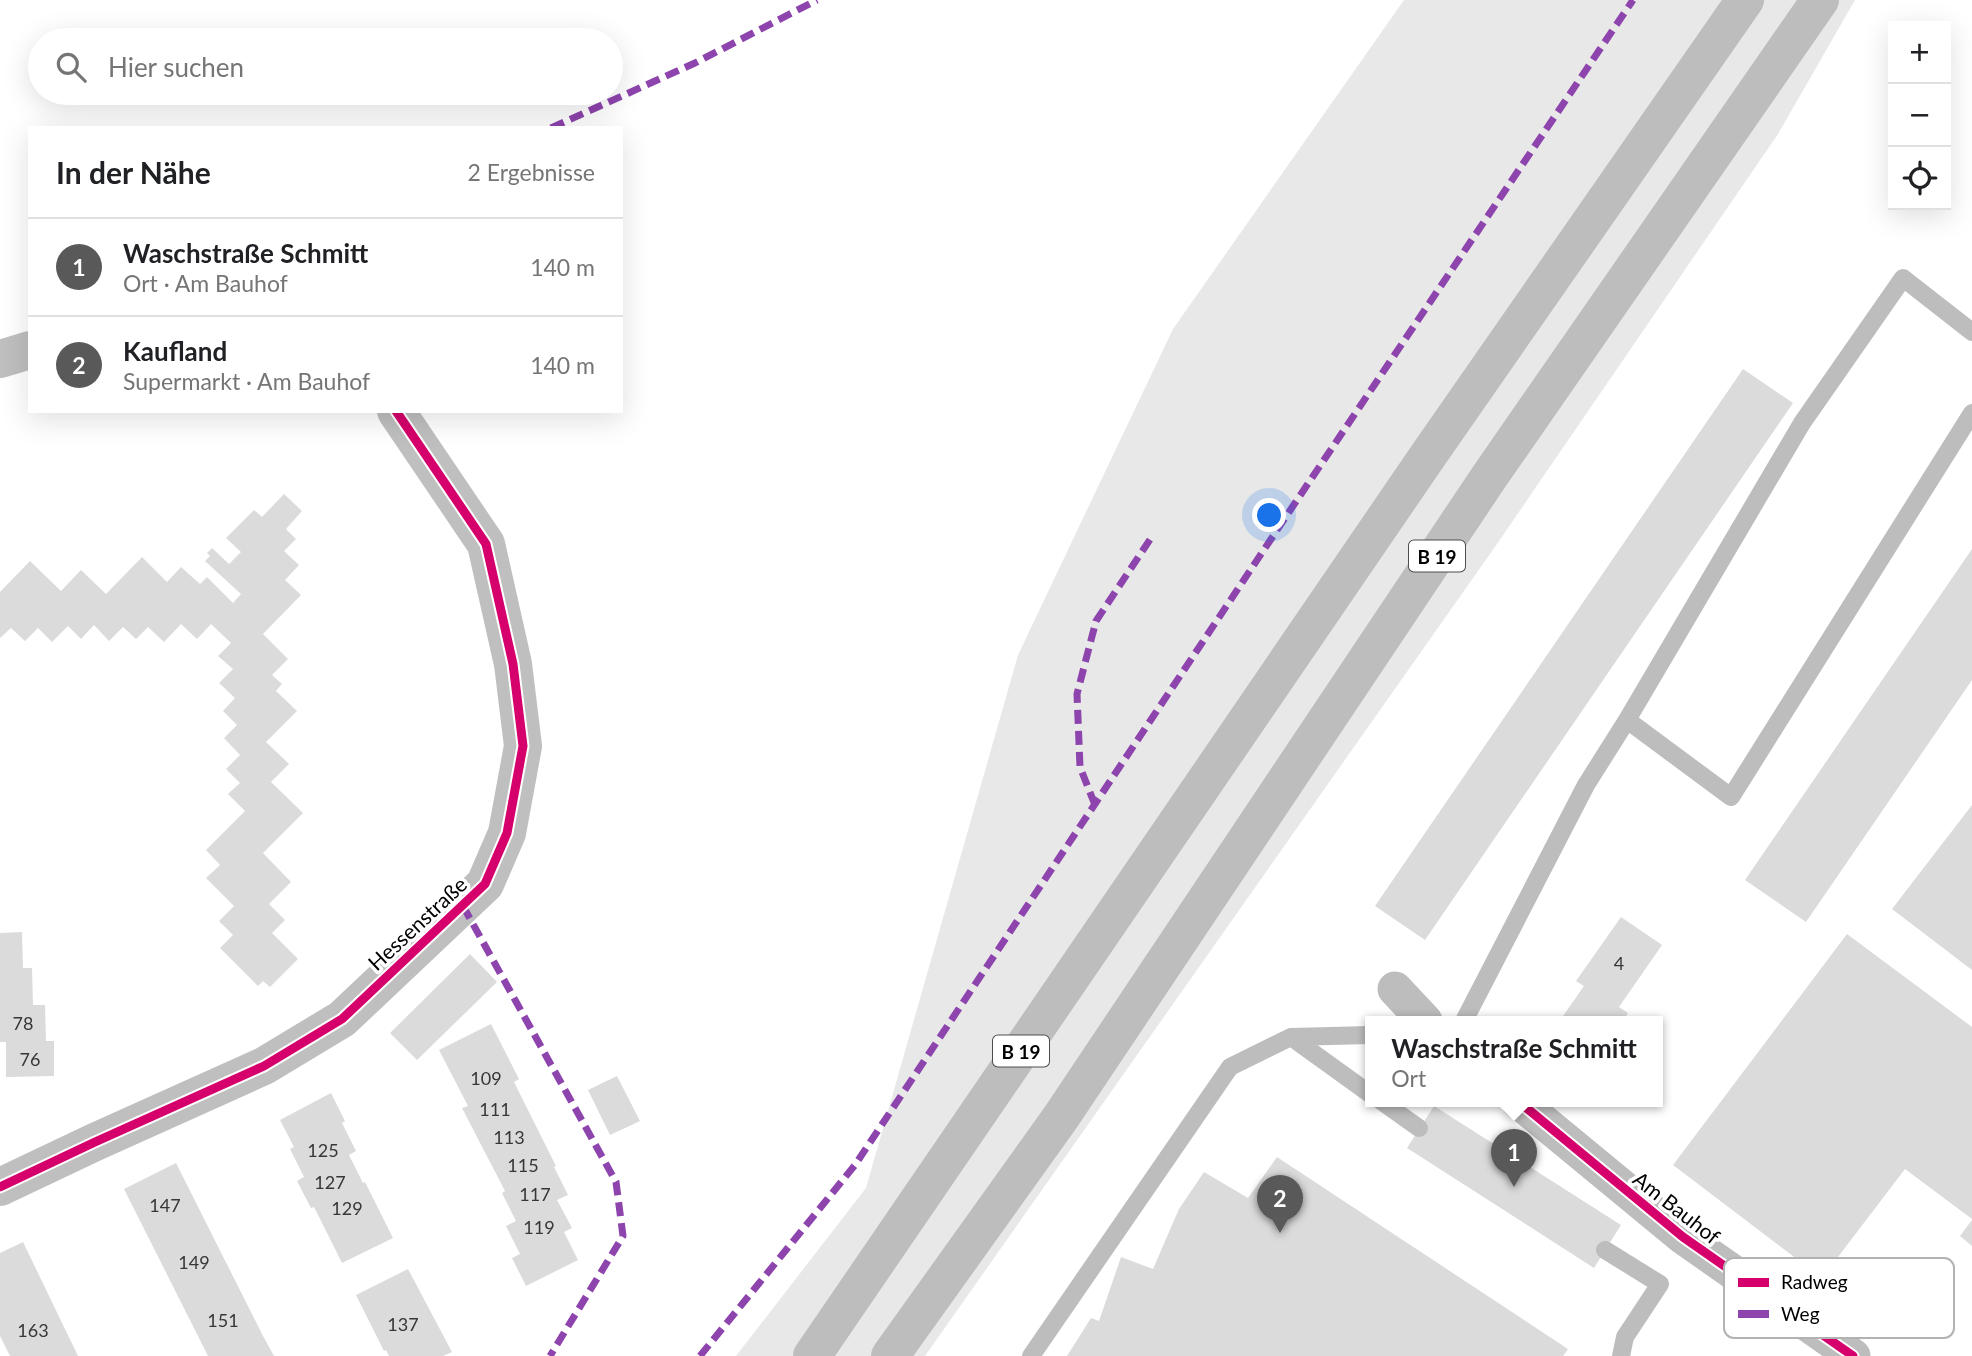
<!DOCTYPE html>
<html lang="de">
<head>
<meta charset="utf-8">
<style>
  :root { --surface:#fff; --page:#f2f2f2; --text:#202124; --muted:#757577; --line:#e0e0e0; --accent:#595959 }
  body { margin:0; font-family:Lato,sans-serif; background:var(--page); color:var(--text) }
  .controls { position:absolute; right:21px; top:21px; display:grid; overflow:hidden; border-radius:0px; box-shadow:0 7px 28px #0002 }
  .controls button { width:63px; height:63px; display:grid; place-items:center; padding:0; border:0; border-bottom:2px solid var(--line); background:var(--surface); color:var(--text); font:35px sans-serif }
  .you { position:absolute; left:1270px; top:516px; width:24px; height:24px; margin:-18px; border:5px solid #fff; border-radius:50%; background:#1a73e8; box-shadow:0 0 0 10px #1a73e833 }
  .badge { display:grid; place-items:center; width:46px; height:46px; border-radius:50%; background:var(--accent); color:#fff; font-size:23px; font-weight:700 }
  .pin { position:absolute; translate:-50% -58px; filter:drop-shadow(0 2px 4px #0008) }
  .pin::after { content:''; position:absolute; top:37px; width:24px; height:21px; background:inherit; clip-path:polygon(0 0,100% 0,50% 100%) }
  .popup { position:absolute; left:1365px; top:1016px; width:298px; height:91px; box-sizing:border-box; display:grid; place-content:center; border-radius:0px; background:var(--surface); filter:drop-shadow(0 2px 5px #0005); font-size:23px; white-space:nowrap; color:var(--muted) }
  .popup b { font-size:26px; color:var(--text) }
  .popup::after { content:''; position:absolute; left:50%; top:100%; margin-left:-14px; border:14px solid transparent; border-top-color:var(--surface) }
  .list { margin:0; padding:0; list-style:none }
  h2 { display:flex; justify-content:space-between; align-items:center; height:91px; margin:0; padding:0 28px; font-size:30px }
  h2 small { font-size:23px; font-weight:400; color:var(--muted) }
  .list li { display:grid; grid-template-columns:46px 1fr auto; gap:21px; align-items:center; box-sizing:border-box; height:98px; padding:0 28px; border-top:2px solid var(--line) }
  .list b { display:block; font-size:26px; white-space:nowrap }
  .list p { margin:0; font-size:23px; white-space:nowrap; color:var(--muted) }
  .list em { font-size:23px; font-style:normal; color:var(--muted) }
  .icon { flex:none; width:38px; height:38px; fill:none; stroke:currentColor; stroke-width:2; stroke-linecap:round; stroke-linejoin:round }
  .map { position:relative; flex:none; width:1972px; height:1356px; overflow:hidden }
  .search { position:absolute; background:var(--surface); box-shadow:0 7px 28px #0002; left:28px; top:28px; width:595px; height:77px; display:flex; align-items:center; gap:18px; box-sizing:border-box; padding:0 24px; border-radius:38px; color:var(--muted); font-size:26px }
  .panel { position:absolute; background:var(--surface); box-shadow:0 7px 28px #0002; left:28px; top:126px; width:595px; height:287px; border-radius:0px }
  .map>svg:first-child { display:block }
  .green { fill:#e8e8e8 }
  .building { fill:#dbdbdb }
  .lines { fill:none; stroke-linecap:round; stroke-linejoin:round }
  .lane { stroke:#bdbdbd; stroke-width:18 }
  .street { stroke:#bdbdbd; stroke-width:35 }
  .secondary { stroke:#bfbfbf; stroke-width:38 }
  .highway { stroke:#bdbdbd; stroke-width:38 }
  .quiet { stroke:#8e44ad; stroke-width:7; stroke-dasharray:14 7; stroke-linecap:butt }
  .cycleway-casing { stroke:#fff; stroke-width:13 }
  .cycleway { stroke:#d6006c; stroke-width:9 }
  .labels { text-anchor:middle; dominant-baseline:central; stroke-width:7; stroke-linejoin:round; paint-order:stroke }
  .number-label { font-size:18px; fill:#373737 }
  .shield { fill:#fff; stroke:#4c4c4c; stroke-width:2 }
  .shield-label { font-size:19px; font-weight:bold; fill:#000 }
  .street-label { font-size:21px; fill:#000; stroke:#fff }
  .key { fill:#fff; stroke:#b2b2b2; stroke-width:2 }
  .key-label { font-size:19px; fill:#000 }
</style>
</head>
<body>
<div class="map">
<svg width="1972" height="1356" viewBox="0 0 1972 1356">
  <rect width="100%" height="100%" fill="#fff"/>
  <path class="green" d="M 1404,0 L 1855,0 L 1778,134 L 1497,544 L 925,1356 L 736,1356 L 866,1188 L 1018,655 L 1173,329 Z"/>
  <path class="building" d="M 1743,369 L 1793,403 L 1425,940 L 1375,906 Z
    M 284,494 L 302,511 L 286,529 L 296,539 L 284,551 L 299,565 L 285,580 L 301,595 L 263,634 L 288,659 L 272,675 L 282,684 L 276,691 L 297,711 L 266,742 L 289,764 L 271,782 L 303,813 L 263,853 L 291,882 L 269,904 L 285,920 L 272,933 L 298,959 L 270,987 L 263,981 L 258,986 L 220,948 L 233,935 L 219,921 L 234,906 L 206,878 L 220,865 L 206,850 L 245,811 L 228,794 L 240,783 L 226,769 L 240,755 L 224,738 L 237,725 L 223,711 L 235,698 L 219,683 L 233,669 L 218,656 L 231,643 L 211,624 L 197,639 L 181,624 L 164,642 L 148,627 L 136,639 L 123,627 L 109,641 L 94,625 L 81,639 L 68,626 L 52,642 L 38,628 L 25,641 L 11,628 L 0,638 L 0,592 L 30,561 L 61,591 L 81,570 L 106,594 L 142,557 L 167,582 L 181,567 L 200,584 L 207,577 L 233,603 L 241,594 L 205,561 L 210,556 L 207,553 L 212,548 L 229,564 L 241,552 L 226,538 L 254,510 L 262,517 Z
    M 1972,549 L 1972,680 L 1806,922 L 1745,880 Z
    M 1972,805 L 1972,970 L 1892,909 Z
    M 1621,917 L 1662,945 L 1619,1007 L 1628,1013 L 1623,1021 L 1570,1021 L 1563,1016 L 1584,986 L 1576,981 Z
    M 22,932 L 23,968 L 32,968 L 33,1005 L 45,1005 L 46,1041 L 54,1041 L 54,1076 L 6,1077 L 6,1042 L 0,1042 L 0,933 Z
    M 1847,934 L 1972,1027 L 1972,1219 L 1905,1169 L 1822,1278 L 1673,1165 Z
    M 470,954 L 497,982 L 417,1060 L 390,1033 Z
    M 491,1024 L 519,1079 L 514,1082 L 556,1166 L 554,1167 L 568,1195 L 557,1200 L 572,1228 L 564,1232 L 578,1260 L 526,1286 L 512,1258 L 520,1254 L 506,1226 L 516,1221 L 502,1193 L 505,1191 L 462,1108 L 468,1106 L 439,1050 Z
    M 617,1076 L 640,1121 L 610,1135 L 588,1090 Z
    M 331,1093 L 345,1121 L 342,1123 L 356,1151 L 349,1155 L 363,1183 L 365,1182 L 393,1238 L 342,1263 L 314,1207 L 311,1208 L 297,1181 L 304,1177 L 290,1149 L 294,1147 L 280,1120 Z
    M 1434,1106 L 1621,1225 L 1594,1268 L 1407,1148 Z
    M 1277,1157 L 1568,1349 L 1563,1356 L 1067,1356 L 1091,1318 L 1099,1321 L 1121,1257 L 1153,1269 L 1179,1209 L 1204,1172 L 1248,1198 Z
    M 176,1163 L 263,1336 L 274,1356 L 208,1356 L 124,1189 Z
    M 1972,1220 L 1972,1246 L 1960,1236 Z
    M 23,1242 L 51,1300 L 78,1356 L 10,1356 L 0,1336 L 0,1253 Z
    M 408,1269 L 452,1352 L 443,1356 L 389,1356 L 386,1350 L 384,1351 L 356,1295 Z"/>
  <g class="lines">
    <path class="lane" d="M 1627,720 L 1731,797 L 1972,413
      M 1464,1021 L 1586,785 L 1627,720 L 1802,423 L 1903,278 L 1972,332
      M 1291,1037 L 1370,1094
      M 1381,1101 L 1419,1128
      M 1605,1250 L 1660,1284 L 1625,1337 L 1621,1356
      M 1031,1356 L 1230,1067 L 1291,1037 L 1370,1035"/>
    <path class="street" d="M 1395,989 L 1425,1021
      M 1518,1101 L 1683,1237 L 1853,1356"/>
    <path class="secondary" d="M 0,359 L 30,350
      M 0,1187 L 95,1142 L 264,1066 L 342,1019 L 485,884 L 507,833 L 523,746 L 513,664 L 486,544 L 396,411"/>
    <path class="highway" d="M 812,1356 L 1427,457 L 1745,0
      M 890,1356 L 1061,1117 L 1489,477 L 1820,0"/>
    <path class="quiet" d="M 551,128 L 695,63 L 817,0
      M 1095,805 L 1080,767 L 1077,694 L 1096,621 L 1151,538
      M 463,906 L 616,1182 L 623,1236 L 550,1356
      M 700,1356 L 855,1165 L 1291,509 L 1633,0"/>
    <g class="cycleway-casing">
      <path id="cycleway" d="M 1518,1101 L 1683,1237 L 1853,1356
        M 0,1187 L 95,1142 L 264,1066 L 342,1019 L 485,884 L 507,833 L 523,746 L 513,664 L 486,544 L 396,411"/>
    </g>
    <use href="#cycleway" class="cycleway"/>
  </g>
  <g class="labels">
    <g class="number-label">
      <text x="1619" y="963">4</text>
      <text x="23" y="1023">78</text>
      <text x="30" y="1059">76</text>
      <text x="486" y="1078">109</text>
      <text x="495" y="1109">111</text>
      <text x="509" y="1137">113</text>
      <text x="323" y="1150">125</text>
      <text x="523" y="1165">115</text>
      <text x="330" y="1182">127</text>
      <text x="535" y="1194">117</text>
      <text x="165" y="1205">147</text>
      <text x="347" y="1208">129</text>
      <text x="539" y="1227">119</text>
      <text x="194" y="1262">149</text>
      <text x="223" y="1320">151</text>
      <text x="403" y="1324">137</text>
      <text x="33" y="1330">163</text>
    </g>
    <g class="shield">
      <rect x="1409" y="540.5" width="56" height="31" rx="5"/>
      <rect x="993" y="1035.5" width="56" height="31" rx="5"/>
    </g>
    <g class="shield-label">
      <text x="1437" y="556">B 19</text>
      <text x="1021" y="1051">B 19</text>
    </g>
    <g class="street-label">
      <text transform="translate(417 923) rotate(-43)">Hessenstraße</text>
      <text transform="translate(1677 1207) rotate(38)">Am Bauhof</text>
    </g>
  </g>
  <rect x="1724" y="1258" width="230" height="80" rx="10" class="key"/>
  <rect x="1738" y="1278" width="31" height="9" fill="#d6006c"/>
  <rect x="1738" y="1310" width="31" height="8" fill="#8e44ad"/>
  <g class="key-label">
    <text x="1781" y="1289">Radweg</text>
    <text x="1781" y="1321">Weg</text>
  </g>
</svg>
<div class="controls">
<button>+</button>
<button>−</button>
<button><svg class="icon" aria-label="locate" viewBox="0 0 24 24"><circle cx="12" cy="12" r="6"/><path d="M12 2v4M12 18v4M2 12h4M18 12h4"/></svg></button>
</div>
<div class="you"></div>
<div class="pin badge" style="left:1514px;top:1187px">1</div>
<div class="popup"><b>Waschstraße Schmitt</b>Ort</div>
<div class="pin badge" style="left:1280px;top:1233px">2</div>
<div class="search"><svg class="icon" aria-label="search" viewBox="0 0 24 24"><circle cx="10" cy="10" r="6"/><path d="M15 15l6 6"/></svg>Hier suchen</div>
<section class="panel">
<h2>In der Nähe<small>2 Ergebnisse</small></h2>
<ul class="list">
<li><span class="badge">1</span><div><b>Waschstraße Schmitt</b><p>Ort · Am Bauhof</p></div><em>140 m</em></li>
<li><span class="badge">2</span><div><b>Kaufland</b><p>Supermarkt · Am Bauhof</p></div><em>140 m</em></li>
</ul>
</section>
</div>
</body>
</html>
